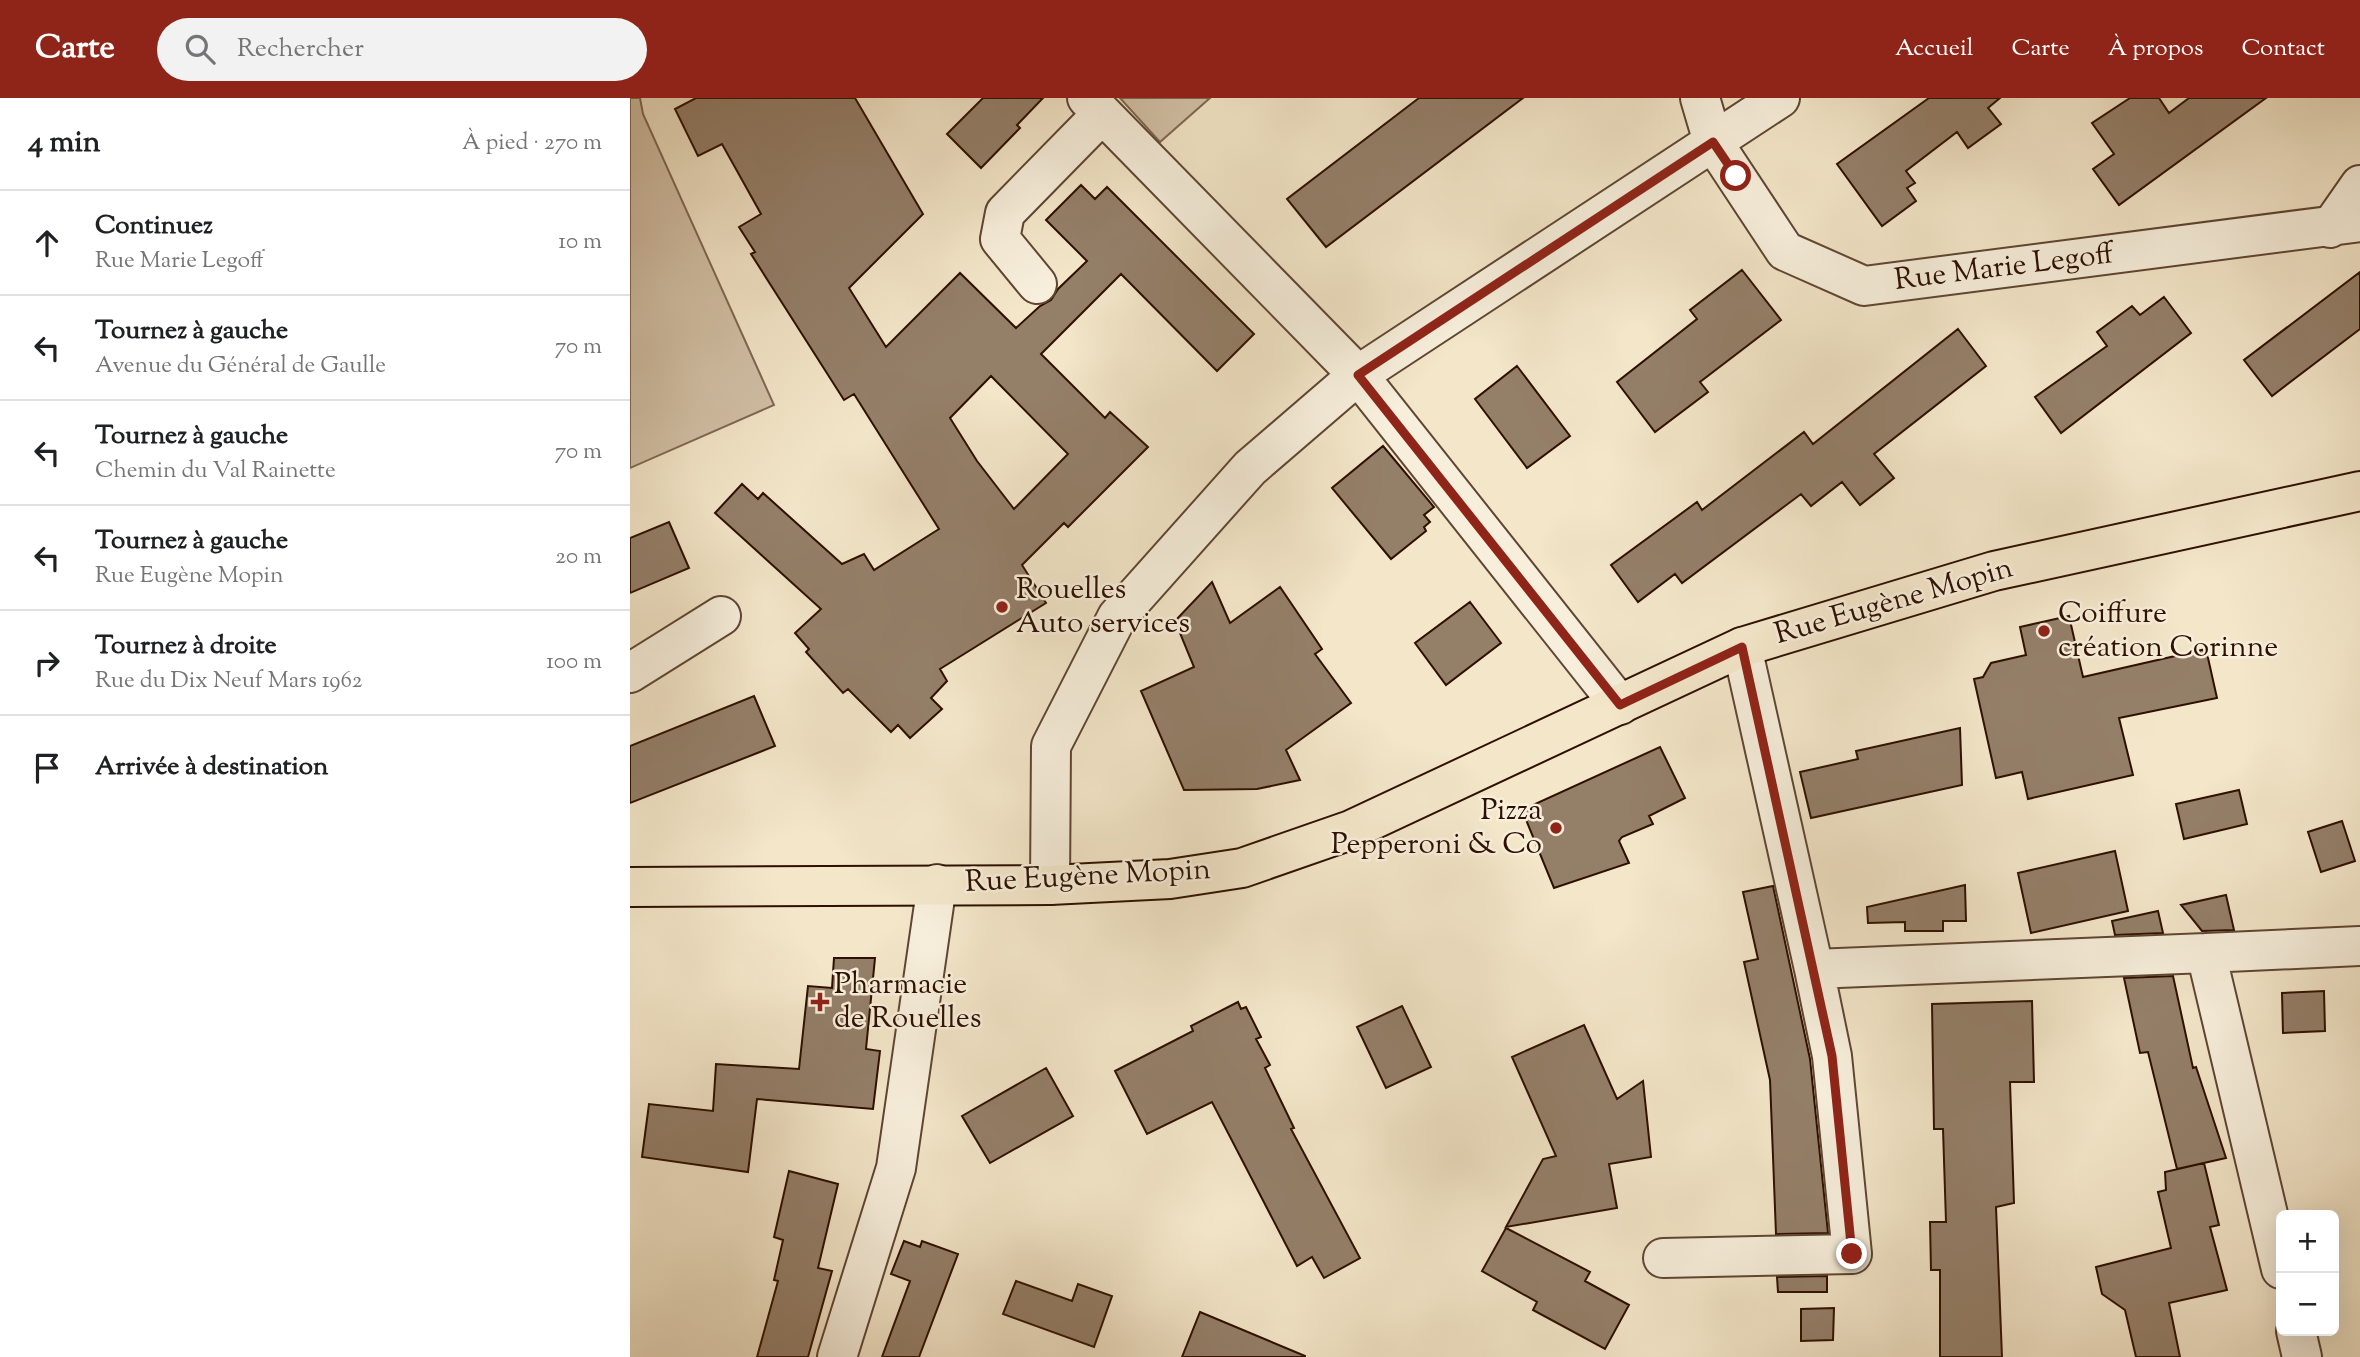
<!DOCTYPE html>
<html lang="fr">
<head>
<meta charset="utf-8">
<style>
  :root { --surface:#fff; --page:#f2f2f2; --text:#202124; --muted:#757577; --line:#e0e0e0; --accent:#8f2418 }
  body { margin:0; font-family:"Sorts Mill Goudy",serif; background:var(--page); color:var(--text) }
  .controls { position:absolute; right:21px; bottom:21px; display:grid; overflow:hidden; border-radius:10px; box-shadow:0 7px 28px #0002 }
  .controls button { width:63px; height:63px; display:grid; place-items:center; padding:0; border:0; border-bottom:2px solid var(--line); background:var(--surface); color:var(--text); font:35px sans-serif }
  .stop { position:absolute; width:21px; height:21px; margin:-16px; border:5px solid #8f2418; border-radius:50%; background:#fff }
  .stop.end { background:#8f2418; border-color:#fff; box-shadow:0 2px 7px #0008 }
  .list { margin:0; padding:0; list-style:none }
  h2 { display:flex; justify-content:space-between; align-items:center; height:91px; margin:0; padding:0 28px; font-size:30px }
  h2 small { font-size:23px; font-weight:400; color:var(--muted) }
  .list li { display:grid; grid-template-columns:46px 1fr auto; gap:21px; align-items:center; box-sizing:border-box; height:105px; padding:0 28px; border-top:2px solid var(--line) }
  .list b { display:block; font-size:26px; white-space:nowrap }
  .list p { margin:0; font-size:23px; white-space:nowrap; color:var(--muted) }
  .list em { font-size:23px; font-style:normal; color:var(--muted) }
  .icon { flex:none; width:38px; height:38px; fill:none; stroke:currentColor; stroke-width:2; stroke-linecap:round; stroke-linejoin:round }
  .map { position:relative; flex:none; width:1730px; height:1259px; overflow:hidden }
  header { display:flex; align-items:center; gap:42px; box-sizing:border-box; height:98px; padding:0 35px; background:var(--accent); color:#fff }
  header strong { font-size:33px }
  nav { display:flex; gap:38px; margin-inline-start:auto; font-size:24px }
  .search { width:490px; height:63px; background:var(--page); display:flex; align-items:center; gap:18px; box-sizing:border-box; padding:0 24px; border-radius:38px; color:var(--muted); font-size:26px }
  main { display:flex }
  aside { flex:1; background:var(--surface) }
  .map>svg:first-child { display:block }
  .green { fill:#d2c1a7; stroke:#806854; stroke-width:2 }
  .building { fill:#947f69; stroke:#2e0f00; stroke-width:2; fill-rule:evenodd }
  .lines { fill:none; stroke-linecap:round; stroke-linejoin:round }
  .minor-casing { stroke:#5f4532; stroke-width:42 }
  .major-casing { stroke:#2e0f00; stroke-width:42 }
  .minor { stroke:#f7efdc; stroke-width:38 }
  .major { stroke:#f3e6c9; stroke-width:38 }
  .route { stroke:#8f2418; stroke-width:9 }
  .poi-dot { fill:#8f2418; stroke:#f7efdc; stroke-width:2.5 }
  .labels { text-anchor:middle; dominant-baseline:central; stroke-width:5; stroke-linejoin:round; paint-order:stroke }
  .street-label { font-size:30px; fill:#2e0f00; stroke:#f7efdc }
  .poi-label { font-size:30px; fill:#2e0f00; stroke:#f7efdc; text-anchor:start }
</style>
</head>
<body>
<header>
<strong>Carte</strong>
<div class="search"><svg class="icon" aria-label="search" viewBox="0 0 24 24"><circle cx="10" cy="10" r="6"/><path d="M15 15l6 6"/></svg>Rechercher</div>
<nav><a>Accueil</a><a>Carte</a><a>À propos</a><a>Contact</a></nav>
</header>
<main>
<aside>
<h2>4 min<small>À pied · 270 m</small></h2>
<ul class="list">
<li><svg class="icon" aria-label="ahead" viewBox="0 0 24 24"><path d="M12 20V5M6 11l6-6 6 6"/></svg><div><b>Continuez</b><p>Rue Marie Legoff</p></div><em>10 m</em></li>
<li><svg class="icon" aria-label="left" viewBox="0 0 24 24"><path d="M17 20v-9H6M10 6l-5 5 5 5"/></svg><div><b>Tournez à gauche</b><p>Avenue du Général de Gaulle</p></div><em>70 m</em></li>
<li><svg class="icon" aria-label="left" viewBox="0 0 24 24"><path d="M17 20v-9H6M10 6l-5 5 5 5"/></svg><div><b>Tournez à gauche</b><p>Chemin du Val Rainette</p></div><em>70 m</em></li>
<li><svg class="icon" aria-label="left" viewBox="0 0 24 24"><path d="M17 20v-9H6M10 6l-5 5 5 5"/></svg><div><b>Tournez à gauche</b><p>Rue Eugène Mopin</p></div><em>20 m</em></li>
<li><svg class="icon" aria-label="right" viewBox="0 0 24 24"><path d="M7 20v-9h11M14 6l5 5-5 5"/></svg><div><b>Tournez à droite</b><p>Rue du Dix Neuf Mars 1962</p></div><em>100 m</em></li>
<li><svg class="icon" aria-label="arrive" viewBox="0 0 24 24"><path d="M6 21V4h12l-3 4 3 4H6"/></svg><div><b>Arrivée à destination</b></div></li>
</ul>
</aside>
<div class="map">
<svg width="1730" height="1259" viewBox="0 0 1730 1259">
  <rect width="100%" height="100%" fill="#f3e6c9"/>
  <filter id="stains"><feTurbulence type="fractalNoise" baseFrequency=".00286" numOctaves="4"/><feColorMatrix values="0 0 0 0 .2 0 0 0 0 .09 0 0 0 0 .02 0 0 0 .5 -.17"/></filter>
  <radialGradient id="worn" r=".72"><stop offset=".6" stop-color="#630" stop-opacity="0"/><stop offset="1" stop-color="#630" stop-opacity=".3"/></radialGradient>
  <path class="green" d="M 0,0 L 10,0 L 13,16 L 144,307 L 0,370 Z
    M 490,0 L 580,0 L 530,44 Z"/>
  <path class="building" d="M 66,0 L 225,0 L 293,116 L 219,190 L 256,249 L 330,175 L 386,230 L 410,208 L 421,202 L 428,191 L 457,163 L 416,122 L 451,87 L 465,101 L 477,89 L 624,236 L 587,273 L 491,176 L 411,256 L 475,320 L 480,314 L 518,349 L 438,429 L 434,425 L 392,467 L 416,505 L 310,571 L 317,583 L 301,600 L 312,611 L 280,640 L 268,627 L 261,634 L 218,591 L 213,595 L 176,554 L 179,551 L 165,535 L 191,511 L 85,415 L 112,386 L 128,401 L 133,395 L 212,466 L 234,456 L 244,472 L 309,431 L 224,296 L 214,302 L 121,156 L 125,154 L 109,129 L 131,116 L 92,46 L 68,58 L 45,11 ZM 361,278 L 438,356 L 384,411 L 347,363 L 320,320 Z
    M 353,0 L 413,0 L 387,27 L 390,30 L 351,70 L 317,36 Z
    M 789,0 L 893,0 L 696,149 L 657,101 Z
    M 1299,0 L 1370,0 L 1358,10 L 1371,26 L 1338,50 L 1327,34 L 1276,73 L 1285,85 L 1277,90 L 1286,103 L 1252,128 L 1207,66 Z
    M 1500,0 L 1529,0 L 1539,15 L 1559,0 L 1636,0 L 1489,107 L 1463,71 L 1484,56 L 1462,25 Z
    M 1112,172 L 1151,222 L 1070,284 L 1078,294 L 1025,334 L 987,284 L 1067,221 L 1060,212 Z
    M 1730,174 L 1730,231 L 1642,298 L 1614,262 Z
    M 1534,199 L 1561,235 L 1431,335 L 1405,299 L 1477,248 L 1467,234 L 1502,208 L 1510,217 Z
    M 1328,231 L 1356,268 L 1244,356 L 1264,380 L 1230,407 L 1212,384 L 1181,408 L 1171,396 L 1052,485 L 1045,476 L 1008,504 L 981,467 L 1067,404 L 1072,412 L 1174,334 L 1183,346 Z
    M 887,268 L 940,338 L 897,370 L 845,301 Z
    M 753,348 L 804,409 L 794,417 L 800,424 L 794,429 L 796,433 L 761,461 L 702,390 Z
    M 39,424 L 59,470 L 0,495 L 0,440 Z
    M 582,484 L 600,525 L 650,489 L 692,551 L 685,556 L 721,605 L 656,652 L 670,682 L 627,691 L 554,692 L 511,593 L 564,569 L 545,523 Z
    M 840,504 L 871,545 L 816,587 L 785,545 Z
    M 1439,518 L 1453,579 L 1576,551 L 1587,600 L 1489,620 L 1503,677 L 1398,701 L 1392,674 L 1366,680 L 1344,581 L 1353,579 L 1361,565 L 1396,557 L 1390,529 Z
    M 124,598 L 145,648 L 0,705 L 0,648 Z
    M 1330,630 L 1332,687 L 1181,720 L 1170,674 L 1228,661 L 1226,653 Z
    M 1030,649 L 1055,700 L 1019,718 L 1023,726 L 992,739 L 989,743 L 999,765 L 924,790 L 892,712 Z
    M 1609,692 L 1617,726 L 1554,741 L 1546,706 Z
    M 1712,723 L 1725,763 L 1691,774 L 1678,734 Z
    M 1485,753 L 1498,813 L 1401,835 L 1388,775 Z
    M 1335,787 L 1336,823 L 1313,823 L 1313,833 L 1275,833 L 1275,824 L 1238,825 L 1237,809 Z
    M 1143,788 L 1180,961 L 1198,1135 L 1146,1136 L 1140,982 L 1114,864 L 1128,861 L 1113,794 Z
    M 1596,797 L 1604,832 L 1572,833 L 1551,807 Z
    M 1528,813 L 1533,835 L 1485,837 L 1482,823 Z
    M 204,860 L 245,860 L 236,951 L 250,953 L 243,1011 L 127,1001 L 118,1074 L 12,1059 L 19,1006 L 83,1013 L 86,966 L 169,971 L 178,888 L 202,890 Z
    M 1543,878 L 1563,970 L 1566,969 L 1596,1060 L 1547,1071 L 1518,954 L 1510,955 L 1494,880 Z
    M 1694,893 L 1695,933 L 1653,935 L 1652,895 Z
    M 1402,903 L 1404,984 L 1380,984 L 1384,1105 L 1366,1109 L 1372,1259 L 1310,1259 L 1310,1172 L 1301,1172 L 1300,1124 L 1316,1124 L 1313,1031 L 1304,1031 L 1302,906 Z
    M 608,904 L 611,911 L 616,909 L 631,939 L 626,941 L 640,967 L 635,970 L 664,1030 L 661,1031 L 730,1160 L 694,1180 L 682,1159 L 667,1168 L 582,1004 L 517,1036 L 485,973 L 563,933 L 561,928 Z
    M 772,908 L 801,969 L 756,990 L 727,929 Z
    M 954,927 L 987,1001 L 1013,983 L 1021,1059 L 979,1066 L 987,1110 L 876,1129 L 913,1061 L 926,1058 L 882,959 Z
    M 416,970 L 443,1018 L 360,1065 L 332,1018 Z
    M 1574,1065 L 1589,1127 L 1580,1129 L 1597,1192 L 1539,1205 L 1550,1259 L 1506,1259 L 1495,1212 L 1472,1196 L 1466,1169 L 1541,1150 L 1528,1094 L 1536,1092 L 1535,1074 Z
    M 159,1073 L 208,1086 L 188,1170 L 202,1173 L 178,1259 L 127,1259 L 148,1183 L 144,1182 L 153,1142 L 144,1139 Z
    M 876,1130 L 960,1174 L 955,1183 L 999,1207 L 975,1251 L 903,1212 L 907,1204 L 852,1173 Z
    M 274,1143 L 290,1149 L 292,1143 L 328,1156 L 289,1259 L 252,1259 L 280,1183 L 261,1176 Z
    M 1197,1178 L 1197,1194 L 1148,1194 L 1147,1179 Z
    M 386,1183 L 442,1203 L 448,1186 L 482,1198 L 464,1249 L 373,1216 Z
    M 1204,1210 L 1203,1242 L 1171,1243 L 1171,1211 Z
    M 570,1214 L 675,1258 L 675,1259 L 552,1259 Z"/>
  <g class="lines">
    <g class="minor-casing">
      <path id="minor" d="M 457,0 L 728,277 L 990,607
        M 1070,0 L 1083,44 L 1155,153 L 1234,188 L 1730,124
        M 1700,130 L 1730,87
        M 407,186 L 370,141 L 375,115 L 472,16
        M 1112,549 L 1184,871 L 1576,855 L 1651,1171
        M 0,575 L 91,518
        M 420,787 L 421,648 L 487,519 L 620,370 L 728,277 L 1150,0
        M 1576,855 L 1730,848
        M 1033,1160 L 1222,1156 L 1202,958 L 1184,871
        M 1666,1233 L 1672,1259
        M 207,1259 L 266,1070 L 307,786"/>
    </g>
    <g class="major-casing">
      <path id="major" d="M 0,789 L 420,787 L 540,781 L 612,770 L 721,732 L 1112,549 L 1364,473 L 1730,393"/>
    </g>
    <use href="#minor" class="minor"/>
    <use href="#major" class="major"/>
  </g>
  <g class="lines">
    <path class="route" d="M 1106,78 L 1083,44 L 728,277 L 990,607 L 1112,549 L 1202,958 L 1222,1156"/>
  </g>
  <g class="poi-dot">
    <circle cx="372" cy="509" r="7"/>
    <circle cx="1414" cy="533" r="7"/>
    <circle cx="926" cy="730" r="7"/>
    <path d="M186.5 893.5h7v7h7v7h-7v7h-7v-7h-7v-7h7z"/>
  </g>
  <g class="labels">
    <g class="street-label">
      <text transform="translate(1374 170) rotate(-7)">Rue Marie Legoff</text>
      <text transform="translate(1264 504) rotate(-16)">Rue Eugène Mopin</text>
      <text transform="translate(458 779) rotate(-3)">Rue Eugène Mopin</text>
    </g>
    <g class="poi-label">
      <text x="386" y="492">Rouelles<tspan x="386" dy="34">Auto services</tspan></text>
      <text x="1428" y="516">Coiffure<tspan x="1428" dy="34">création Corinne</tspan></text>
      <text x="912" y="713" text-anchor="end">Pizza<tspan x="912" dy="34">Pepperoni &amp; Co</tspan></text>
      <text x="204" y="887">Pharmacie<tspan x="204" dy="34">de Rouelles</tspan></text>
    </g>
  </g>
  <rect width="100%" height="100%" filter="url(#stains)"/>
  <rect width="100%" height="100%" fill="url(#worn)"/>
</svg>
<div class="controls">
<button>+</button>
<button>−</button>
</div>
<div class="stop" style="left:1106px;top:78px"></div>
<div class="stop end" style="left:1222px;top:1156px"></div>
</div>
</main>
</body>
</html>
